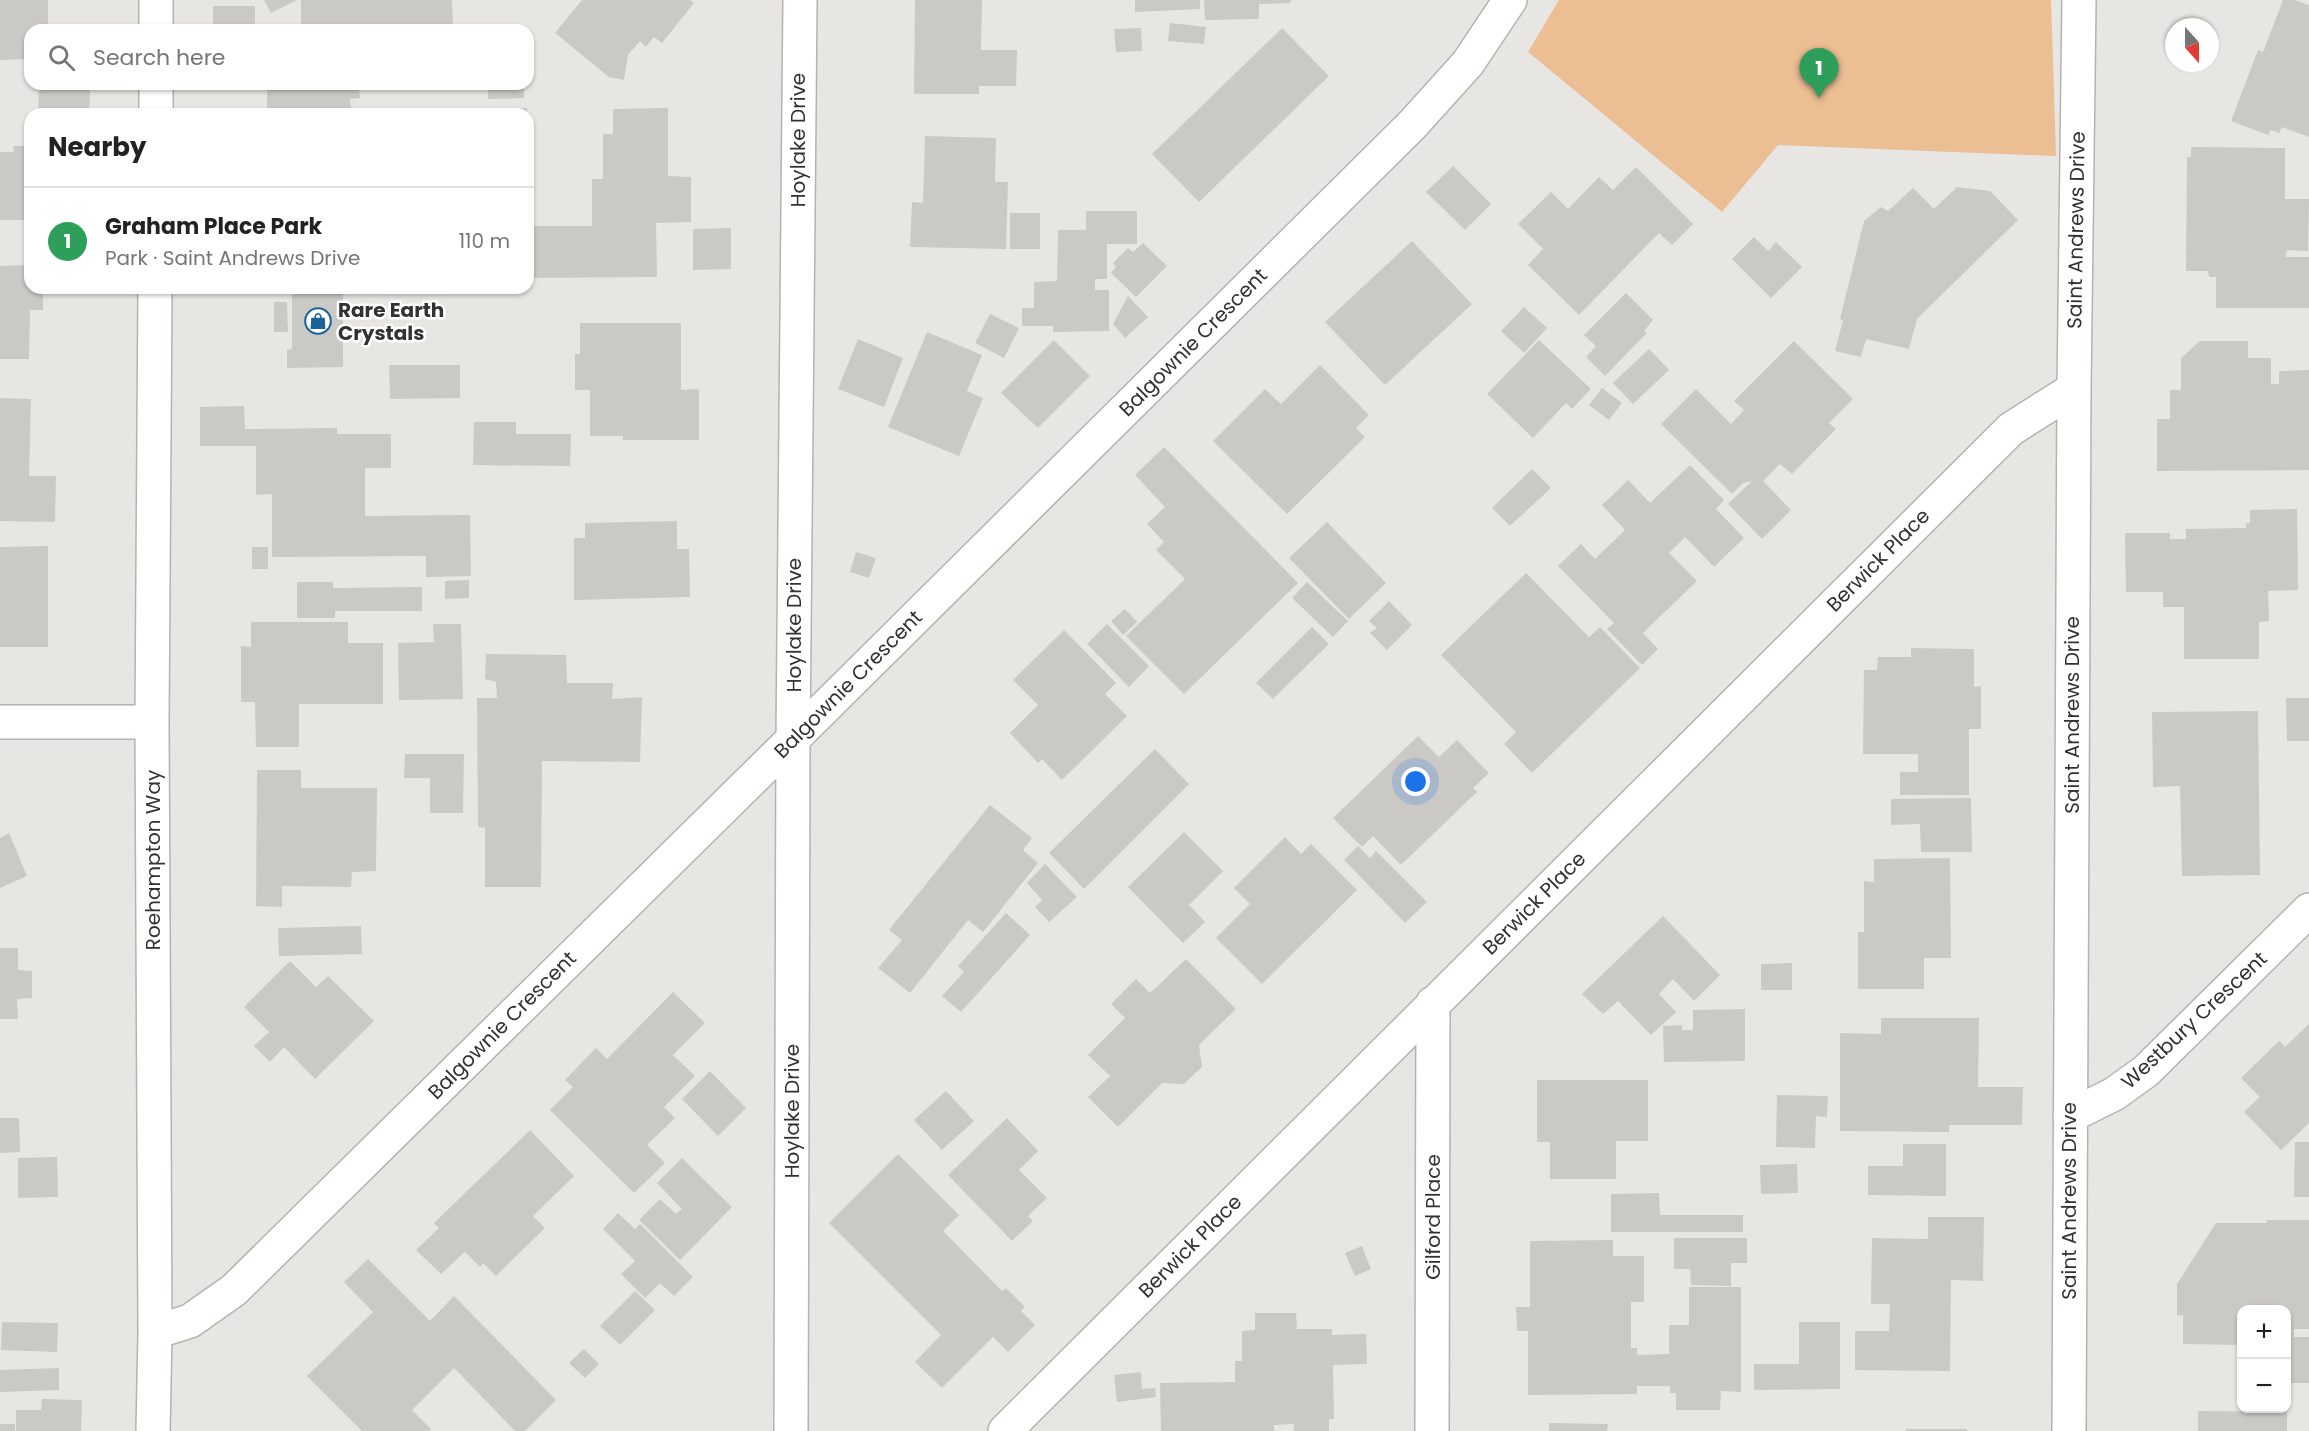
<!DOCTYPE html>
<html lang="en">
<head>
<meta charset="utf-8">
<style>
  :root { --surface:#fff; --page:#f6f6f6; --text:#222; --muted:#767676; --line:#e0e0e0; --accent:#d93025 }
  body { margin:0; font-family:Poppins,sans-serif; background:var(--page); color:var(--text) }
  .controls { position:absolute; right:18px; bottom:18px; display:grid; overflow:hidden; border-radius:12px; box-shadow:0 2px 4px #0004 }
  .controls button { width:54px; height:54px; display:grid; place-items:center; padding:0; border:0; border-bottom:2px solid var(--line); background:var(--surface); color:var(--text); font:30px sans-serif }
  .compass { position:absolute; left:2165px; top:18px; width:54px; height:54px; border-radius:50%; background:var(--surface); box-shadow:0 2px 4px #0004; rotate:159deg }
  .you { position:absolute; left:1416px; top:782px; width:21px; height:21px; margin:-15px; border:4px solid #fff; border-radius:50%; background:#1a73e8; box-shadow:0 0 0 9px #1a73e833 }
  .badge { display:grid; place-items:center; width:39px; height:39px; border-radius:50%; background:var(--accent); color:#fff; font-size:20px; font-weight:700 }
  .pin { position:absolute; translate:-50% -50px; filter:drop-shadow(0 2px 3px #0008) }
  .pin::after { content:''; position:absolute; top:32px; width:21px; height:18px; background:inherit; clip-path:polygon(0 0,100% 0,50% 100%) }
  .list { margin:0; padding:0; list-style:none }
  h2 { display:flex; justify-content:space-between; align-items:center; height:78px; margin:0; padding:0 24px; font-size:26px }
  h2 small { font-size:20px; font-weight:400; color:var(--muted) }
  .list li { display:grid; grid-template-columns:39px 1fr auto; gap:18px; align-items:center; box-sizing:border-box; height:108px; padding:0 24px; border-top:2px solid var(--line) }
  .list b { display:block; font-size:22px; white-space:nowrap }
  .list p { margin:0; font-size:20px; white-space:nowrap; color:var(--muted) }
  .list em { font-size:20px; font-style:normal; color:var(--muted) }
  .icon { flex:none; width:33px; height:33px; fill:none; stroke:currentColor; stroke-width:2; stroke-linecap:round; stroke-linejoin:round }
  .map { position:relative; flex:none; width:2309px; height:1431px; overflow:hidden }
  .search { position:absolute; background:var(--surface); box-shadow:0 2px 4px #0004; left:24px; top:24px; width:510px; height:66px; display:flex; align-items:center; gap:15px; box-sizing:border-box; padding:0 21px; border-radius:18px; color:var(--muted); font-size:22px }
  .panel { position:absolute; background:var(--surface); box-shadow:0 2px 4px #0004; left:24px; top:108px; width:510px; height:186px; border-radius:18px }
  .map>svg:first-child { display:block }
  .green { fill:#ebbe93 }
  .building { fill:#cbc9c6 }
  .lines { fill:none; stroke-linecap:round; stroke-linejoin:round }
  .minor-casing { stroke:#b5b2b0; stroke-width:36 }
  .minor { stroke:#fff; stroke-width:33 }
  .labels { text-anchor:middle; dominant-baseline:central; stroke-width:5; stroke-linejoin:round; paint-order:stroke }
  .street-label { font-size:20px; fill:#333232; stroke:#fff }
  .poi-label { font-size:20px; font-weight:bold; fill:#333232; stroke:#fff; text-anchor:start }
</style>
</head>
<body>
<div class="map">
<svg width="2309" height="1431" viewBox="0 0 2309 1431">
  <rect width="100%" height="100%" fill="#e8e6e3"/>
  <path class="green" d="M 1559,0 L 2051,0 L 2056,156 L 1778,145 L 1722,212 L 1528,52 Z"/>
  <path class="building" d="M 0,0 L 48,0 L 48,25 L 63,25 L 63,30 L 30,30 L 30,59 L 0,60 Z
    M 264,0 L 297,0 L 271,13 Z
    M 301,0 L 452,0 L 453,27 L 301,27 Z
    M 582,0 L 690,0 L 694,3 L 662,43 L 654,37 L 646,47 L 640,41 L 628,55 L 624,80 L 609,77 L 555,33 Z
    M 915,0 L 982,0 L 981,50 L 1017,50 L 1016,86 L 979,86 L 979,94 L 914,94 Z
    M 1135,0 L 1200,0 L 1200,9 L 1135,12 Z
    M 1204,0 L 1291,0 L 1291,3 L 1259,4 L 1259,19 L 1205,20 Z
    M 2283,0 L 2295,0 L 2309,5 L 2309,137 L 2282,127 L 2279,133 L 2271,130 L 2268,135 L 2231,121 L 2258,50 L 2263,52 Z
    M 213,6 L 255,6 L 255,26 L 213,27 Z
    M 1170,23 L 1206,27 L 1204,44 L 1168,41 Z
    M 1141,28 L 1142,51 L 1116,52 L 1114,29 Z
    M 1282,28 L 1329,76 L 1199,202 L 1152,154 Z
    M 488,84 L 524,84 L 524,98 L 488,99 Z
    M 350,85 L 350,90 L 359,90 L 360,98 L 350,99 L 351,114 L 251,114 L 250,108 L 267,108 L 267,87 Z
    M 39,87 L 90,89 L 89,114 L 38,114 Z
    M 527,108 L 527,114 L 489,114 L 489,109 Z
    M 668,108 L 668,176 L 691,177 L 691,222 L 656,223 L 657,277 L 528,278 L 528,226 L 592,226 L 592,179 L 603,179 L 603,134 L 613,134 L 613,109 Z
    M 925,136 L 996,138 L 995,182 L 1008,182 L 1006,249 L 910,247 L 912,202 L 923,203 Z
    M 13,146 L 27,146 L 27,164 L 30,164 L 30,208 L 26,208 L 25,220 L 0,220 L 0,152 L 14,152 Z
    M 2191,147 L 2285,148 L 2285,199 L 2309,199 L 2308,251 L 2287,250 L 2286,257 L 2309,257 L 2309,308 L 2216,308 L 2216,277 L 2209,277 L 2208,271 L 2186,271 L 2187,157 L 2191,157 Z
    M 1453,166 L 1491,204 L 1465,230 L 1426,192 Z
    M 1636,167 L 1693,224 L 1672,245 L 1659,233 L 1579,315 L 1528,265 L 1543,249 L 1518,224 L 1551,192 L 1568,209 L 1599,177 L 1613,190 Z
    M 1957,187 L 1990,191 L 2018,220 L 1917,319 L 1909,349 L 1866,339 L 1861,357 L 1835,351 L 1843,320 L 1840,319 L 1864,221 L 1881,207 L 1888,211 L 1913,188 L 1934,209 Z
    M 1086,211 L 1137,211 L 1137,244 L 1107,244 L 1107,279 L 1095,279 L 1095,290 L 1109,290 L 1109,331 L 1053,332 L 1053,326 L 1022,326 L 1022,308 L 1034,308 L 1034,282 L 1057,281 L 1058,230 L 1086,230 Z
    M 1010,213 L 1040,213 L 1040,249 L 1010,249 Z
    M 731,228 L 731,269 L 693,270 L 693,229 Z
    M 1754,237 L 1768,251 L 1776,242 L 1802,267 L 1771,298 L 1732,259 Z
    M 1412,241 L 1472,304 L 1385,385 L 1325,322 Z
    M 1143,243 L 1167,266 L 1136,297 L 1111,273 L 1116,267 L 1113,263 L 1128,248 L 1133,252 Z
    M 30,265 L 30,288 L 43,288 L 43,310 L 30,310 L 29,359 L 0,359 L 0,266 Z
    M 282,288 L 357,288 L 357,292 L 343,292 L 343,367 L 287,368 L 287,350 L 292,349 L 292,292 L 282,292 Z
    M 1626,293 L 1653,320 L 1644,331 L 1647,333 L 1605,376 L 1586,357 L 1596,346 L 1584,335 Z
    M 1128,296 L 1148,317 L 1125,338 L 1113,324 Z
    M 274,302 L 287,302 L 288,332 L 274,332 Z
    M 1524,307 L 1547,328 L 1524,353 L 1501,331 Z
    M 990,314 L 1019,328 L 1004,358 L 975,343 Z
    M 580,323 L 681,323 L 681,390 L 699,389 L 699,440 L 623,440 L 623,436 L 590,436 L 590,390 L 575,390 L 575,354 L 580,354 Z
    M 927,332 L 982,355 L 967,391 L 983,398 L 959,456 L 888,427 Z
    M 858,339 L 903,358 L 884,407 L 838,389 Z
    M 1054,340 L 1090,376 L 1038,428 L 1001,393 Z
    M 1539,340 L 1591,389 L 1572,409 L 1566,403 L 1533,438 L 1487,394 Z
    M 1794,341 L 1853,399 L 1829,423 L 1836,429 L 1792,474 L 1780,464 L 1763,481 L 1791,510 L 1762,539 L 1728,504 L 1752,481 L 1743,483 L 1732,494 L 1661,424 L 1696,389 L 1731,424 L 1744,410 L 1734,401 Z
    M 2200,341 L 2248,341 L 2248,358 L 2271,358 L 2271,384 L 2279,384 L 2279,371 L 2309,370 L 2309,470 L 2157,471 L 2157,419 L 2170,419 L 2170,390 L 2181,390 L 2181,358 Z
    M 1649,349 L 1669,370 L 1633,404 L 1613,383 Z
    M 389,365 L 460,365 L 460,398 L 390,399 Z
    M 1320,365 L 1369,415 L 1356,428 L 1365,437 L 1287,514 L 1213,441 L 1265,389 L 1281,404 Z
    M 1602,388 L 1622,403 L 1609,420 L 1589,405 Z
    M 0,398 L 31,399 L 29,476 L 56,476 L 55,522 L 0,521 Z
    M 244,406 L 245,429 L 337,428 L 337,434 L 391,434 L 391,468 L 365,468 L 365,516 L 470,515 L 471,576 L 426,577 L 426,556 L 272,557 L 272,494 L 256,495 L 256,446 L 200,446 L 200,407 Z
    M 474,422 L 516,422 L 516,434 L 571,434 L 570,466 L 473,465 Z
    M 1164,447 L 1298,583 L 1184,694 L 1126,636 L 1185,579 L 1156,550 L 1164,542 L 1147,524 L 1165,507 L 1135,475 Z
    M 1690,465 L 1724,500 L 1716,509 L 1744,538 L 1714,567 L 1685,537 L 1669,553 L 1697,581 L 1643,633 L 1658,649 L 1642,665 L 1607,629 L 1614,623 L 1558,566 L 1581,544 L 1595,559 L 1625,530 L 1602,505 L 1628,480 L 1650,503 Z
    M 1532,469 L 1551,488 L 1510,526 L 1492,508 Z
    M 2297,509 L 2298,590 L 2268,591 L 2269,621 L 2259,622 L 2259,659 L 2184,659 L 2184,607 L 2163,607 L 2163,592 L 2126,592 L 2125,533 L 2170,533 L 2170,539 L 2186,539 L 2186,529 L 2246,528 L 2246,523 L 2250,523 L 2250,510 Z
    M 677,521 L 677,549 L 689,549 L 690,597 L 574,600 L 574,538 L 585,538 L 585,523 Z
    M 1327,522 L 1386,583 L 1349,619 L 1289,558 Z
    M 48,546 L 48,647 L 0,647 L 0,547 Z
    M 252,547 L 268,547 L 268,569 L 252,569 Z
    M 856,552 L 876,558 L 869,578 L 850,572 Z
    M 1526,573 L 1589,637 L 1600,627 L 1640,668 L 1532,773 L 1504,744 L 1516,732 L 1441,655 Z
    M 469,580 L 469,598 L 445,599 L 445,581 Z
    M 297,582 L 333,582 L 333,588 L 422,587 L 422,611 L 335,611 L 335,618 L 297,618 Z
    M 1307,582 L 1348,621 L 1333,637 L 1292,598 Z
    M 1389,601 L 1412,625 L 1387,650 L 1370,633 L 1377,628 L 1369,621 Z
    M 1125,609 L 1137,622 L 1123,635 L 1111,621 Z
    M 251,622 L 348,622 L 348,643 L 383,643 L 383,704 L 299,704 L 299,747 L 256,747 L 255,702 L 241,702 L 241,646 L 251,647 Z
    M 433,624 L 461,624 L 463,699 L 399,700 L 398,643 L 434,642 Z
    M 1107,624 L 1149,666 L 1129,687 L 1087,644 Z
    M 1312,627 L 1329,644 L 1273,699 L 1256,683 Z
    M 1064,630 L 1116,683 L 1105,694 L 1127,716 L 1062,780 L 1042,759 L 1038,763 L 1010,733 L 1038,705 L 1013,680 Z
    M 1911,648 L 1974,649 L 1974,687 L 1981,686 L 1981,729 L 1969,729 L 1969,795 L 1900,795 L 1900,772 L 1918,772 L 1918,754 L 1863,754 L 1864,670 L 1877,670 L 1878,657 L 1911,657 Z
    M 486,654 L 566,655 L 567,683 L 613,683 L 612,699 L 642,697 L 640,762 L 542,761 L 541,887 L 485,887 L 485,828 L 478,827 L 477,698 L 497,698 L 496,682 L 485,679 Z
    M 2286,698 L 2309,698 L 2309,741 L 2287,741 Z
    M 2258,711 L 2260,875 L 2182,876 L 2180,786 L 2153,787 L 2152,712 Z
    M 1418,736 L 1439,757 L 1457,740 L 1489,773 L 1473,788 L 1477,792 L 1401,865 L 1373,836 L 1362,847 L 1333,818 Z
    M 1155,749 L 1189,784 L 1084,889 L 1049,853 Z
    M 405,754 L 464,754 L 463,813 L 430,813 L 430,778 L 404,778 Z
    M 257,770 L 301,770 L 301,788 L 377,788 L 376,871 L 352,872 L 351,887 L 282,886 L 282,907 L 256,906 Z
    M 1971,798 L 1972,852 L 1921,852 L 1920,824 L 1891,825 L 1891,799 Z
    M 990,805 L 1032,838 L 1023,850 L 1038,863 L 983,932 L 968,920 L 910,993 L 878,968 L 902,940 L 889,930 Z
    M 1184,832 L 1223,871 L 1189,905 L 1205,922 L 1183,943 L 1128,887 Z
    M 9,833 L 27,876 L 0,888 L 0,838 Z
    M 1285,837 L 1301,854 L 1311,844 L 1357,890 L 1262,984 L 1216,938 L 1250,904 L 1234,888 Z
    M 1358,846 L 1370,858 L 1376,851 L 1427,902 L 1405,923 L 1344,860 Z
    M 1950,858 L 1951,958 L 1924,958 L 1924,989 L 1858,989 L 1858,932 L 1864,932 L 1864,881 L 1874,882 L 1874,859 Z
    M 1045,864 L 1077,897 L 1049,922 L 1035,907 L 1042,900 L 1027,883 Z
    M 1006,913 L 1030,935 L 961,1012 L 942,996 L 964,972 L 958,966 Z
    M 1663,916 L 1720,975 L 1694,1001 L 1673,979 L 1659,994 L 1676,1012 L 1651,1035 L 1618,1001 L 1603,1014 L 1582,994 Z
    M 361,926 L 362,954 L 279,956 L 278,928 Z
    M 0,948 L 18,948 L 18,970 L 32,971 L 32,998 L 17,999 L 18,1019 L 0,1019 Z
    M 1186,959 L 1236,1009 L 1199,1045 L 1202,1067 L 1184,1084 L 1162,1083 L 1118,1127 L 1088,1097 L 1110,1076 L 1088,1055 L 1125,1018 L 1111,1004 L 1136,979 L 1150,993 Z
    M 290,961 L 316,987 L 328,976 L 374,1021 L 315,1079 L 284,1047 L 270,1062 L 254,1046 L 269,1032 L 244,1007 Z
    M 1792,963 L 1792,990 L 1761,990 L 1761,964 Z
    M 673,992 L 705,1023 L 673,1055 L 695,1076 L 664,1107 L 675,1118 L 647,1145 L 665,1163 L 634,1193 L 550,1110 L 573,1087 L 565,1080 L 596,1048 L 607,1059 Z
    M 1745,1009 L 1745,1061 L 1664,1062 L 1663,1026 L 1682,1025 L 1682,1030 L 1693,1030 L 1693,1010 Z
    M 1881,1018 L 1979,1018 L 1978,1087 L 2023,1087 L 2022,1125 L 1949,1125 L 1949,1132 L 1840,1131 L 1840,1033 L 1881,1034 Z
    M 2309,1024 L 2309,1123 L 2281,1150 L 2244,1112 L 2260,1097 L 2241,1078 L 2279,1041 L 2285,1047 Z
    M 710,1071 L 746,1108 L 718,1136 L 682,1099 Z
    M 1537,1080 L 1648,1080 L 1648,1141 L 1616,1141 L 1616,1179 L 1550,1179 L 1550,1142 L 1537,1142 Z
    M 946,1091 L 974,1121 L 942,1150 L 914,1120 Z
    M 1777,1095 L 1828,1096 L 1827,1117 L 1816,1116 L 1815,1148 L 1776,1147 Z
    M 0,1118 L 19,1118 L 20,1152 L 0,1153 Z
    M 1007,1118 L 1038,1151 L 1019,1170 L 1047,1198 L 1028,1216 L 1033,1221 L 1012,1241 L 948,1175 Z
    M 530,1130 L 574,1176 L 533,1216 L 545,1228 L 496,1276 L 483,1263 L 480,1267 L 465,1252 L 441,1274 L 416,1250 L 439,1228 L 434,1223 Z
    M 2295,1142 L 2309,1142 L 2309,1197 L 2294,1197 Z
    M 1903,1144 L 1946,1144 L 1946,1196 L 1868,1195 L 1868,1166 L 1903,1166 Z
    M 898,1154 L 959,1215 L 943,1231 L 1002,1291 L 1006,1288 L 1025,1307 L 1021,1311 L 1035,1325 L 1008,1352 L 993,1337 L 942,1388 L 915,1362 L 941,1335 L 829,1223 Z
    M 57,1157 L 58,1197 L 18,1198 L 18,1158 Z
    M 682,1158 L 732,1207 L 680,1260 L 639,1220 L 660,1199 L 676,1214 L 682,1209 L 657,1183 Z
    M 1797,1164 L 1798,1193 L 1761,1194 L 1760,1165 Z
    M 1659,1193 L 1660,1215 L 1743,1215 L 1743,1232 L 1611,1232 L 1611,1194 Z
    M 618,1213 L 635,1229 L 640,1224 L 693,1277 L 674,1296 L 660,1283 L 645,1298 L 621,1274 L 635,1261 L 603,1229 Z
    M 1928,1217 L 1984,1217 L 1983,1281 L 1951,1280 L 1950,1371 L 1855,1370 L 1855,1331 L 1889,1331 L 1890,1304 L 1871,1304 L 1872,1238 L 1928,1239 Z
    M 2267,1220 L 2309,1220 L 2309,1329 L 2294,1329 L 2294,1337 L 2309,1337 L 2309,1383 L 2286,1383 L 2286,1310 L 2242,1310 L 2242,1345 L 2183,1344 L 2183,1315 L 2177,1316 L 2177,1284 L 2216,1223 L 2267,1223 Z
    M 1674,1238 L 1747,1238 L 1747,1263 L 1731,1263 L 1731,1286 L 1691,1285 L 1690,1269 L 1674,1269 Z
    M 1613,1240 L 1613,1256 L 1644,1256 L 1644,1302 L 1631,1302 L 1631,1348 L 1637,1348 L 1637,1355 L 1669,1354 L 1669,1325 L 1689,1325 L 1689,1287 L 1741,1287 L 1741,1392 L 1721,1391 L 1720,1410 L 1676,1410 L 1676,1393 L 1670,1393 L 1670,1386 L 1637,1386 L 1637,1394 L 1528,1395 L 1528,1331 L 1517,1331 L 1516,1307 L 1530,1307 L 1530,1241 Z
    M 1362,1246 L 1371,1269 L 1355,1276 L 1345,1253 Z
    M 368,1259 L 430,1321 L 454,1296 L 556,1400 L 525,1431 L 515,1431 L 454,1368 L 412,1410 L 431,1429 L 429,1431 L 362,1431 L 307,1376 L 373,1312 L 344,1282 Z
    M 635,1291 L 655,1310 L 620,1345 L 600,1326 Z
    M 1255,1313 L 1296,1313 L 1297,1329 L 1332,1329 L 1332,1335 L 1366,1334 L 1367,1364 L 1333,1365 L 1334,1419 L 1329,1419 L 1329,1431 L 1294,1431 L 1294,1424 L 1274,1425 L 1274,1431 L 1161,1431 L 1160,1383 L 1235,1382 L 1235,1361 L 1242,1361 L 1242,1331 L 1255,1330 Z
    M 2,1322 L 58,1323 L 57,1352 L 1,1350 Z
    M 1799,1322 L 1840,1322 L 1840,1389 L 1754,1390 L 1754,1364 L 1799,1364 Z
    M 584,1349 L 599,1364 L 585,1378 L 569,1363 Z
    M 59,1368 L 59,1390 L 0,1392 L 0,1370 Z
    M 1141,1372 L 1142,1389 L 1155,1388 L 1156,1397 L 1117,1402 L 1114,1375 Z
    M 42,1399 L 82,1400 L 81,1431 L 16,1431 L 16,1410 L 41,1410 Z
    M 2198,1411 L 2287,1412 L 2287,1431 L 2198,1431 Z
    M 1549,1423 L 1608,1424 L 1607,1431 L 1549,1431 Z
    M 0,1424 L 15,1424 L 15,1431 L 0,1431 Z
    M 1906,1429 L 1967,1429 L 1967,1431 L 1906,1431 Z"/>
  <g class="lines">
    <g class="minor-casing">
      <path id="minor" d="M 156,30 L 156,0
        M 156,114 L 156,84
        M 0,722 L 152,722
        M 2070,1116 L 2114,1094 L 2146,1071 L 2309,910
        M 155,1332 L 190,1321 L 234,1290 L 793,739 L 1413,124 L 1468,63 L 1510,0
        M 153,1431 L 155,1332 L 152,722 L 155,288
        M 791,1431 L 793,739 L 800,0
        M 1005,1431 L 2011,429 L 2074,389
        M 1432,1431 L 1433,1003
        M 2069,1431 L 2074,389 L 2079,0"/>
    </g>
    <use href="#minor" class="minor"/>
  </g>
  <defs>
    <g id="shop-ring" transform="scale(1.35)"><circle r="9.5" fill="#fff" stroke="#1b6296" stroke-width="1.5"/><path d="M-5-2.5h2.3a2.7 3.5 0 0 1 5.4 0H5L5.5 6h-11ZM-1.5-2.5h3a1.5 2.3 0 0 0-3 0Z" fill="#1b6296"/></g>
  </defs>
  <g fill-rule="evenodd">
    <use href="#shop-ring" x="318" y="321"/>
  </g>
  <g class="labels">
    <g class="street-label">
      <text transform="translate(798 140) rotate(-90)">Hoylake Drive</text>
      <text transform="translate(2076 230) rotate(-89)">Saint Andrews Drive</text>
      <text transform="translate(1193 342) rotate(-45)">Balgownie Crescent</text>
      <text transform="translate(1878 560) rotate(-45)">Berwick Place</text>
      <text transform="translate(794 625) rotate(-90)">Hoylake Drive</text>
      <text transform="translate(848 684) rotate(-45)">Balgownie Crescent</text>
      <text transform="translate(2072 715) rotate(-90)">Saint Andrews Drive</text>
      <text transform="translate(153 860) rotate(-90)">Roehampton Way</text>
      <text transform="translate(1534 903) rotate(-45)">Berwick Place</text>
      <text transform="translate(2194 1020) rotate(-43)">Westbury Crescent</text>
      <text transform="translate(502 1025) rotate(-45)">Balgownie Crescent</text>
      <text transform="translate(792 1111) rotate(-90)">Hoylake Drive</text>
      <text transform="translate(2069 1201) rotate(-90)">Saint Andrews Drive</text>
      <text transform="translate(1433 1217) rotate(-90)">Gilford Place</text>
      <text transform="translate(1190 1246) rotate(-45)">Berwick Place</text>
    </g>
    <g class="poi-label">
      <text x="338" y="310">Rare Earth<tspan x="338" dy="23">Crystals</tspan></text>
    </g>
  </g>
</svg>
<div class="controls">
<button>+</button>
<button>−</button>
</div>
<svg class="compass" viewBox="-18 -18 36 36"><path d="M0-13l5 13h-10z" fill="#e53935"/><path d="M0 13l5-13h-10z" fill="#767676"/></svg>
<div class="you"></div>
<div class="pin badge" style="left:1819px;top:98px;background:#2e9e5b">1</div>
<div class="search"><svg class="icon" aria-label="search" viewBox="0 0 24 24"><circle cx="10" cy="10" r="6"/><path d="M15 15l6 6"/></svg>Search here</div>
<section class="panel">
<h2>Nearby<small></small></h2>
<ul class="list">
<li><span class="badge" style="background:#2e9e5b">1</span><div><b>Graham Place Park</b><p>Park · Saint Andrews Drive</p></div><em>110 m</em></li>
</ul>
</section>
</div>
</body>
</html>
